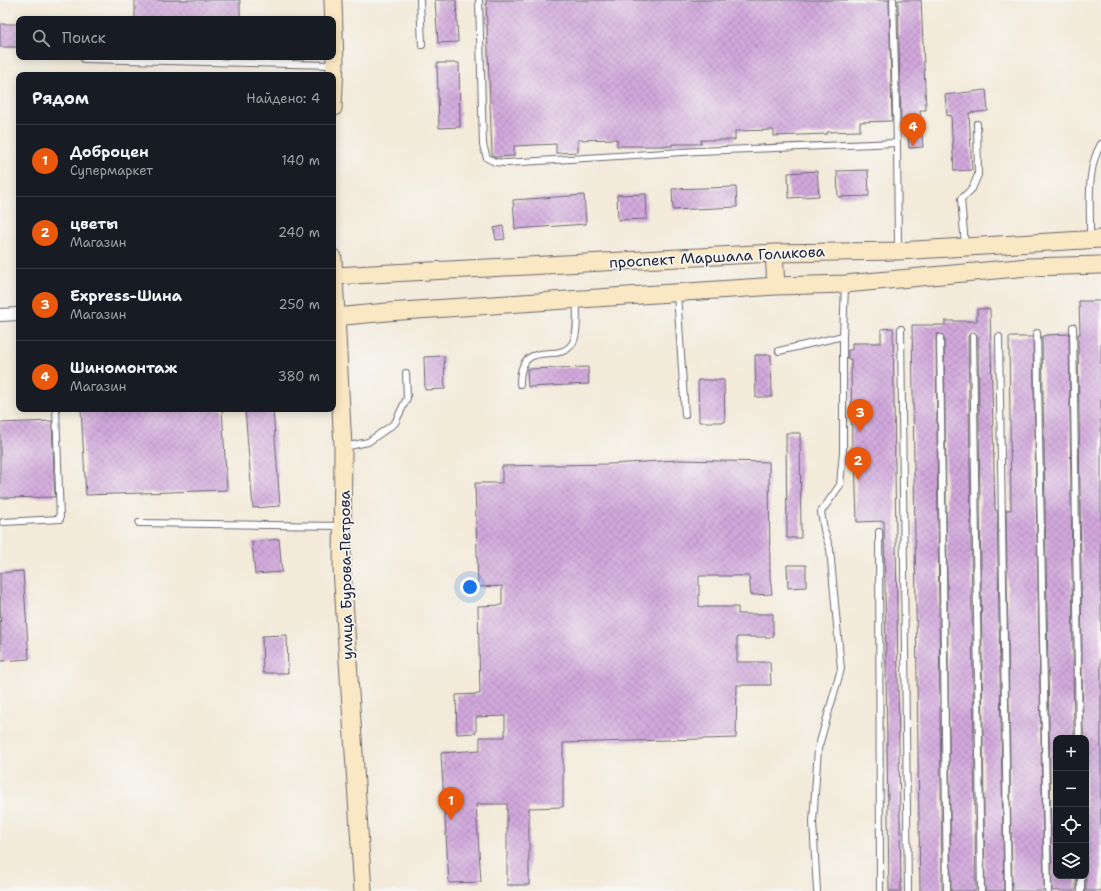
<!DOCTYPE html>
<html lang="ru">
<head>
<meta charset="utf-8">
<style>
  :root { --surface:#171b24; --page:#242831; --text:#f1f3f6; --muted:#9ea1a6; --line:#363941; --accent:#ea580c }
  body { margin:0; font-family:"Shantell Sans",sans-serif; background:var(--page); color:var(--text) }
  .controls { position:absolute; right:12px; bottom:12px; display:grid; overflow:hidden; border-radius:8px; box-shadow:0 2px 10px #0003 }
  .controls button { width:36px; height:36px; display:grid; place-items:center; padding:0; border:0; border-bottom:1px solid var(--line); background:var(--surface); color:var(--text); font:20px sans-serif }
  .you { position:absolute; left:470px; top:587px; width:14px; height:14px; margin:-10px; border:3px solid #fff; border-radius:50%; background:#1a73e8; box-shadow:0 0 0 6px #1a73e833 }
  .badge { display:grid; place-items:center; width:26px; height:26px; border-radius:50%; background:var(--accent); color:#fff; font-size:13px; font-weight:700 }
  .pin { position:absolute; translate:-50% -33px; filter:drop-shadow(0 1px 2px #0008) }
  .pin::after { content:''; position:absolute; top:21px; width:14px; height:12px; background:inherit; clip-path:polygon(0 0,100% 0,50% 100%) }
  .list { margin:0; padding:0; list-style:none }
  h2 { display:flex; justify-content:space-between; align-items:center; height:52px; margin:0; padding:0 16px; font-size:17px }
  h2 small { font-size:13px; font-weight:400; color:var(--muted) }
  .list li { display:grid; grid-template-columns:26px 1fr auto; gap:12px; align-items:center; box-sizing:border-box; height:72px; padding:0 16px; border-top:1px solid var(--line) }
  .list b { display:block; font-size:15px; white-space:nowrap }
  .list p { margin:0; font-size:13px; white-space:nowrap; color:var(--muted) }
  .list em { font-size:13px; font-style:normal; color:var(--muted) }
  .icon { flex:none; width:22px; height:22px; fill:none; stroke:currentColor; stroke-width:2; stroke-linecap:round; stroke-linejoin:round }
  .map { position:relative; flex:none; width:1101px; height:891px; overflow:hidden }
  .search { position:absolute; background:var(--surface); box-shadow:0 2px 10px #0003; left:16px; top:16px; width:320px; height:44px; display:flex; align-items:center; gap:10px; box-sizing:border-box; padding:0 14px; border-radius:8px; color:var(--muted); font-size:15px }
  .panel { position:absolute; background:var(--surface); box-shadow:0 2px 10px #0003; left:16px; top:72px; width:320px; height:340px; border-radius:8px }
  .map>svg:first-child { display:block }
  .building { fill:url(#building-cross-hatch) }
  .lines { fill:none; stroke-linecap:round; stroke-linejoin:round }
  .lane-casing { stroke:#6b6872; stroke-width:8 }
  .street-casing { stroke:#6b6872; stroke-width:14 }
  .secondary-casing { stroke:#6b6872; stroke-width:19 }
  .lane { stroke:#fff; stroke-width:6 }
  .street { stroke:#fff; stroke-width:12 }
  .secondary { stroke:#fae7c3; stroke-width:17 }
  .labels { text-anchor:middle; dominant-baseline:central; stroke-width:3.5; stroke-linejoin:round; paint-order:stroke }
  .street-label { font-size:15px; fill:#22223b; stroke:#f6f6f2 }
</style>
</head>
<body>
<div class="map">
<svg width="1101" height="891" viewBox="0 0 1101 891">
  <defs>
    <pattern id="building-cross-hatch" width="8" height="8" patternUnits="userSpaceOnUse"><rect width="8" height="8" fill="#d1a8db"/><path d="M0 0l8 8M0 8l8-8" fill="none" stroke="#b390bd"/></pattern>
  </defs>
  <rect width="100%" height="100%" fill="#f6f6f2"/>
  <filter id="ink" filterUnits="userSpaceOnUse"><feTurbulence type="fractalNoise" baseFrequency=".025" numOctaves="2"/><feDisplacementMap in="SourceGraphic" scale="8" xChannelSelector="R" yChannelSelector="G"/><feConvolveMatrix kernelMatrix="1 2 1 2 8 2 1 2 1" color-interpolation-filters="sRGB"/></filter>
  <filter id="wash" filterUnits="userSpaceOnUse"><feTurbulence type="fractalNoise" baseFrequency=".012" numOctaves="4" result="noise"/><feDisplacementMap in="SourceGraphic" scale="16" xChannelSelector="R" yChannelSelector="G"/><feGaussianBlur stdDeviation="0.9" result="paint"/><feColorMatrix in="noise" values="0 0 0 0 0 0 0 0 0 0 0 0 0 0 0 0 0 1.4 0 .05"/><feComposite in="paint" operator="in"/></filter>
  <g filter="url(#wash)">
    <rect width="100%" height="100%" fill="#f3ead9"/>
    <g id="blocks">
      <path class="building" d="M 135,0 L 240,0 L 240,19 L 135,19 Z
        M 435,0 L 456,0 L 458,42 L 438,43 Z
        M 486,0 L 889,0 L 892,121 L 860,122 L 860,131 L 827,132 L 827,134 L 774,136 L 774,130 L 735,131 L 735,140 L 701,140 L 701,144 L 672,144 L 672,146 L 617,146 L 617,139 L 578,140 L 578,152 L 556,153 L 556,144 L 514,146 L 514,156 L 495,157 L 492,155 Z
        M 898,0 L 921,0 L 926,110 L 920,110 L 923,147 L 909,148 L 907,120 L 901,121 Z
        M 0,24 L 19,24 L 19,47 L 0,47 Z
        M 437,63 L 459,63 L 460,127 L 439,128 Z
        M 986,90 L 988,111 L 969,113 L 972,170 L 954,171 L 951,115 L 947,116 L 945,95 Z
        M 868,170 L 869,196 L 838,197 L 837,171 Z
        M 817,171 L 819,196 L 789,198 L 788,173 Z
        M 736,187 L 737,207 L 673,210 L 672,189 Z
        M 646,194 L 647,219 L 618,220 L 617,195 Z
        M 584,195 L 586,224 L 515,229 L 513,200 Z
        M 503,226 L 505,239 L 496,240 L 494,228 Z
        M 1079,301 L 1101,301 L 1101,891 L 1086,891 L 1086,738 L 1083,738 L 1078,334 L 1080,334 Z
        M 977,309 L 990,309 L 995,510 L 997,510 L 1004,891 L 985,891 L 978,336 L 973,332 L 968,336 L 976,891 L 951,891 L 944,338 L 940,334 L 937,334 L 936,338 L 942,891 L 920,891 L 912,325 L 945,325 L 945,321 L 977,321 Z
        M 893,328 L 901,891 L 889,891 L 884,521 L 857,522 L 855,456 L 852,456 L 851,359 L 848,359 L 848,350 L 852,350 L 852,343 L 881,343 L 881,329 Z
        M 1069,334 L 1074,738 L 1056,738 L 1056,876 L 1076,876 L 1076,891 L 1052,891 L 1042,336 L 1045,336 L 1045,335 Z
        M 1009,337 L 1033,337 L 1044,891 L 1012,891 L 1006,510 L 1011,510 Z
        M 755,355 L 771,355 L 772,397 L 756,397 Z
        M 444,356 L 445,389 L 425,390 L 424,357 Z
        M 588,367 L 589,384 L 528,387 L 527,369 Z
        M 698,380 L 724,380 L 725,422 L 699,422 Z
        M 81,409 L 222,409 L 227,490 L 86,495 Z
        M 245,409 L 273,409 L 280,506 L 253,508 Z
        M 52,421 L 55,497 L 0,498 L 0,423 Z
        M 786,433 L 800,433 L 801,538 L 787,538 Z
        M 678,460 L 769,462 L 770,578 L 772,594 L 751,595 L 749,576 L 699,576 L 699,606 L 702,607 L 738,607 L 738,614 L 773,614 L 773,637 L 737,637 L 737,662 L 770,662 L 771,685 L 737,685 L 736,738 L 563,743 L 563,807 L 529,808 L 529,885 L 507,885 L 507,804 L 476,804 L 481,882 L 449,883 L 441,753 L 480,750 L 480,737 L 505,737 L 505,716 L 476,717 L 476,733 L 457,734 L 456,695 L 480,694 L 478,606 L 502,605 L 502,586 L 478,587 L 475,483 L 502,483 L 502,466 L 610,464 Z
        M 279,539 L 282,572 L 255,574 L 252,542 Z
        M 787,565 L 806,565 L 806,587 L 788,588 Z
        M 23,571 L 29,659 L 1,661 L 0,573 Z
        M 287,635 L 288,673 L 263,673 L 262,636 Z"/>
    </g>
  </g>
  <g filter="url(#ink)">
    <use href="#blocks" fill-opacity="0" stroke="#6b6872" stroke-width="1"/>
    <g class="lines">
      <g class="lane-casing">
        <path id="lane" d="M 420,0 L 422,45
          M 479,0 L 483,145 L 487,158 L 495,162 L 506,163 L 698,151 L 897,143 L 898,249
          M 893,0 L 897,143
          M 84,59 L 333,65
          M 1090,239 C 1091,209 1085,171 1101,144
          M 965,245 L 961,199 L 972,189 L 978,175 L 977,124
          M 677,294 L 685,415
          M 1073,327 L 1079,738
          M 901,329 L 908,891
          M 1037,333 L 1048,891
          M 973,336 L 981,891
          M 999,337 L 1008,891
          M 940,338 L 947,891
          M 779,351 L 843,336
          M 520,384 C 520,336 558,365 572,344 C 579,334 576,313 577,301
          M 344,447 L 368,442 L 395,423 L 407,398 L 406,373
          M 3,522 L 60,519 L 56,409
          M 139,523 L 342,526
          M 879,532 L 880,891
          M 1081,876 L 1081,891
          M 817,891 L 813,822 L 818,749 L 841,669 L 830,549 L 824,530 L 821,512 L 840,485 L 843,452 L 843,336 L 845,286"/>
      </g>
      <g class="street-casing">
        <path id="street" d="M 0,315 L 19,314"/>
      </g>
      <g class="secondary-casing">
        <path id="secondary" d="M 333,108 L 335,65 L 333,0
          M 774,253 L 776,286
          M 333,258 L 343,448 L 342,569 L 363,891
          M 334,276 L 774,253 L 898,251 L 1101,239
          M 335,317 L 387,312 L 776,286 L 845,284 L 1028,267 L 1101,265"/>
      </g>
      <use href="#lane" class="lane"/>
      <use href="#street" class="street"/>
      <use href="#secondary" class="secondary"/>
    </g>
  </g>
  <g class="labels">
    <g class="street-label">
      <text transform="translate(717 257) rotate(-3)">проспект Маршала Голикова</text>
      <text transform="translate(346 575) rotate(-91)">улица Бурова-Петрова</text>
    </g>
  </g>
</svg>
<div class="controls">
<button>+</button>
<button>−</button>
<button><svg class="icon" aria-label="locate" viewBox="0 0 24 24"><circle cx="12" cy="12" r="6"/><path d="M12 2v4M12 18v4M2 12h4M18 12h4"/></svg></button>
<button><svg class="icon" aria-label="layers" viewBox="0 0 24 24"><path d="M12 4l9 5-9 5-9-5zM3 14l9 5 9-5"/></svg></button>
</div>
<div class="you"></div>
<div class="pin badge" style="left:451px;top:820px">1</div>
<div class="pin badge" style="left:858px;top:480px">2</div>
<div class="pin badge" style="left:860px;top:432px">3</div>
<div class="pin badge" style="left:913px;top:146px">4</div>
<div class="search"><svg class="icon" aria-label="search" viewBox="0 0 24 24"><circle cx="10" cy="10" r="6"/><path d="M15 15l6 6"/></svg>Поиск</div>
<section class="panel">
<h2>Рядом<small>Найдено: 4</small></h2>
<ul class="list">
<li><span class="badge">1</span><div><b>Доброцен</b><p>Супермаркет</p></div><em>140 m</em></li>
<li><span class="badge">2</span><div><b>цветы</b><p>Магазин</p></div><em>240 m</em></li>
<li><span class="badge">3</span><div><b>Express-Шина</b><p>Магазин</p></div><em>250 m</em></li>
<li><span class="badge">4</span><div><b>Шиномонтаж</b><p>Магазин</p></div><em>380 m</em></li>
</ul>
</section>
</div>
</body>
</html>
